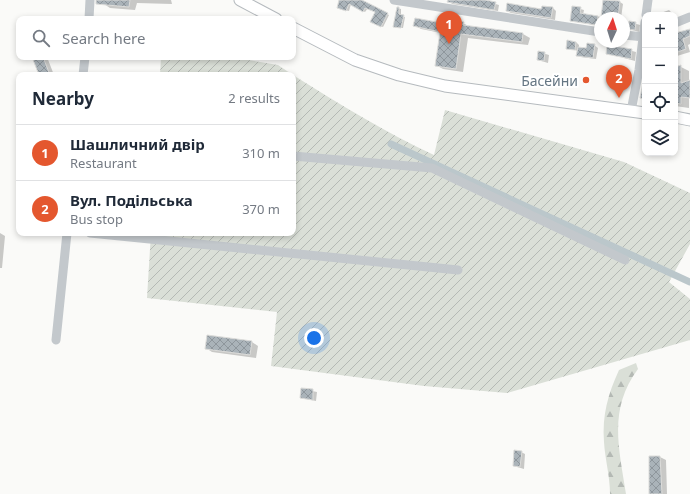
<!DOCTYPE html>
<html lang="en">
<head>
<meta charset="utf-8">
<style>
  :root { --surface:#fff; --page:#f2f2f3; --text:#1f2937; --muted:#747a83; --line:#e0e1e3; --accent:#e4572e }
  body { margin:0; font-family:"Noto Sans",sans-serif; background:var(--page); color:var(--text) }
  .controls { position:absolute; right:12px; top:12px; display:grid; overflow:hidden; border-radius:8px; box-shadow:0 2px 6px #0003 }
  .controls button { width:36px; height:36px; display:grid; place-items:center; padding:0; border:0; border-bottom:1px solid var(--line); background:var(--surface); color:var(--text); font:20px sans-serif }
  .compass { position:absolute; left:594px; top:12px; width:36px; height:36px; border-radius:50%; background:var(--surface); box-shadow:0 2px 6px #0003; rotate:4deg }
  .you { position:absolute; left:314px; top:338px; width:14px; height:14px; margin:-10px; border:3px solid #fff; border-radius:50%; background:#1a73e8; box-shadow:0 0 0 6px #1a73e833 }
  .badge { display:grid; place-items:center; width:26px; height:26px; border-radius:50%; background:var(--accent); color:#fff; font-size:13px; font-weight:700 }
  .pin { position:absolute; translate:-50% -33px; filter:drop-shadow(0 1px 2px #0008) }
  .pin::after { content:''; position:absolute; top:21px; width:14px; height:12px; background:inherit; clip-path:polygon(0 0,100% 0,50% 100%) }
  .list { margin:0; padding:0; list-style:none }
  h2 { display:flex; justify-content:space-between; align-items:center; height:52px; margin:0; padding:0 16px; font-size:17px }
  h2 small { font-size:13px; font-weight:400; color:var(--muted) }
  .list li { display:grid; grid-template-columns:26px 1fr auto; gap:12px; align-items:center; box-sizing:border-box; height:56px; padding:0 16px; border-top:1px solid var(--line) }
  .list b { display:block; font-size:15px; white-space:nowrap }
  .list p { margin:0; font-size:13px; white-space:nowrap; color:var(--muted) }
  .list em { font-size:13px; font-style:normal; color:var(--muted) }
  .icon { flex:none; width:22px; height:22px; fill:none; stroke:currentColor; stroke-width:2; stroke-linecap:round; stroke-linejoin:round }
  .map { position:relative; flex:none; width:690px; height:494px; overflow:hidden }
  .search { position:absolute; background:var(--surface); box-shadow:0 2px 6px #0003; left:16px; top:16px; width:280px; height:44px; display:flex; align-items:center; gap:10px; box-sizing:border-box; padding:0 14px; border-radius:8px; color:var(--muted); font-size:15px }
  .panel { position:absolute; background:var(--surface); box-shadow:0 2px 6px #0003; left:16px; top:72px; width:280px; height:164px; border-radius:8px }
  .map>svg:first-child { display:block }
  .forest { fill:url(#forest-firs) }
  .garden { fill:url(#garden-furrows) }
  .shadow { fill:#0003 }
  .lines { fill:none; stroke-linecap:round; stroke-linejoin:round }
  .canal { stroke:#bbc7cb; stroke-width:7 }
  .building { fill:url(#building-cross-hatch); stroke:#dcdcda }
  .major-casing { stroke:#b5babe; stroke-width:13 }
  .minor { stroke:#c3c8cc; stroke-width:9 }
  .major { stroke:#fff; stroke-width:11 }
  .poi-dot { fill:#e4572e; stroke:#fff; stroke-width:1.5 }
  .labels { text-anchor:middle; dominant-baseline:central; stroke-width:4; stroke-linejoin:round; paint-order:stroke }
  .poi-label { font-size:14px; fill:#657683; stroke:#fff; text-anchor:end }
</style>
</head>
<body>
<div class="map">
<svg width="690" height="494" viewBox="0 0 690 494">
  <defs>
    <pattern id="forest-firs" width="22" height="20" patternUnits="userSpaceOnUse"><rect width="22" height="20" fill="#dadfd7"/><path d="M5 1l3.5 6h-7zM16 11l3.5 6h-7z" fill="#b4b9b4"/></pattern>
    <pattern id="garden-furrows" width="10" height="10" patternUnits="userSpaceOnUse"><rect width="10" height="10" fill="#dadfd7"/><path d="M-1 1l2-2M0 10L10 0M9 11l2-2" fill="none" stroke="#b4b9b4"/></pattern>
    <pattern id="building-cross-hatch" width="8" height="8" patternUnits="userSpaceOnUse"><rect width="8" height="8" fill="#aab3b9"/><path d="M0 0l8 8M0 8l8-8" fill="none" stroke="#8e969c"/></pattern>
  </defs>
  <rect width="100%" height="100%" fill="#fafaf8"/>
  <path class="forest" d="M 636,363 L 638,369 C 608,409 619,448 626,494 L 610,494 C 610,476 605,459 604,442 C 602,415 608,394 619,370 Z"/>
  <path class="garden" d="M 161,57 L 230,57 L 278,65 L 293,75 L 160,75 Z
    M 293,75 C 339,104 385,132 434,155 L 445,110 L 624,162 L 690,193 L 690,244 L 669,282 L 690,299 L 690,340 L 507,393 L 424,386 L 271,366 L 277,312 L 147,298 L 151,233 L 293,233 Z"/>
  <path class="shadow" d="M 104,0 L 171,0 L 172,4 L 137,3 L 135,10 L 110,8 L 104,4 Z
    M 340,0 L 361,0 L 389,15 L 383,27 L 372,22 L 376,12 L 368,8 L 365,12 L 351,4 L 349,11 L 340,9 Z
    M 449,0 L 482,0 L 499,5 L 498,11 L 452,4 Z
    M 620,2 L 623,4 L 621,18 L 600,18 L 600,26 L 571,21 L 573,7 L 584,10 L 583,15 L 602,17 Z
    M 397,8 L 401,9 L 401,16 L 405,17 L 403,28 L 395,27 Z
    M 553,8 L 556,11 L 555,20 L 511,13 L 507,11 Z
    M 669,10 L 674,15 L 659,15 L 658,14 Z
    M 630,22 L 640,25 L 639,32 L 629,29 Z
    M 463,23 L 470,27 L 523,34 L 530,38 L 528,45 L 468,38 L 463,72 L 443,69 L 436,65 L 441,33 L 421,29 L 414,25 Z
    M 690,30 L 690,44 L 688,45 L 690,52 L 677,56 L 675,55 L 675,35 Z
    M 576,42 L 579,45 L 579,48 L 587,49 L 594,45 L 598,48 L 596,59 L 581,57 L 577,55 L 578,51 L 567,48 Z
    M 625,49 L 636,52 L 635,61 L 624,58 Z
    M 539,52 L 549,55 L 548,63 L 538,60 Z
    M 33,57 L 47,57 L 54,75 L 40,75 Z
    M 681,67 L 689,71 L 689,108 L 675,106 L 675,68 Z
    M 0,233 L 5,236 L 2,268 L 0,268 Z
    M 252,342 L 258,346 L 256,358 L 212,352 L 206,348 Z
    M 302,389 L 317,392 L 316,401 L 301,398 Z
    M 521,452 L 525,454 L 524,469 L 514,466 Z
    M 660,457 L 666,460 L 667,494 L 650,494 Z"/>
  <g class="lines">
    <path class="canal" d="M 391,144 L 690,282"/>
  </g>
  <path class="building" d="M 96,0 L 130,0 L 129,7 L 96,4 Z
    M 339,0 L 362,0 L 388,13 L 381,27 L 370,22 L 375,12 L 365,8 L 363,12 L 349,4 L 346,11 L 337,8 Z
    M 448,0 L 485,0 L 496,2 L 494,10 L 447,2 Z
    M 603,0 L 620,1 L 618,18 L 601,18 Z
    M 507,3 L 541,9 L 542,6 L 553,7 L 551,18 L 506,11 Z
    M 572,6 L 581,7 L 580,13 L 598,16 L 597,25 L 570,21 Z
    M 397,7 L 399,7 L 399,14 L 404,15 L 401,28 L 393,27 Z
    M 415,18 L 442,23 L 442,18 L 464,22 L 463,25 L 523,33 L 522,42 L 461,34 L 456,69 L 435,66 L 440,32 L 413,26 Z
    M 629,21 L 636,22 L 635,30 L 628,29 Z
    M 690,29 L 690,36 L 683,39 L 686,49 L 675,53 L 675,33 Z
    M 567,40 L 576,42 L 575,50 L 566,49 Z
    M 587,43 L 595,44 L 593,58 L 576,56 L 578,47 L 586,48 Z
    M 607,45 L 632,49 L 631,59 L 606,54 Z
    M 538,51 L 545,52 L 544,61 L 537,60 Z
    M 32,57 L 43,57 L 50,75 L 39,75 Z
    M 681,65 L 681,83 L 690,80 L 690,98 L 681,97 L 681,104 L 675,103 L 675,67 Z
    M 644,78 L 645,78 L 645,99 L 640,98 Z
    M 207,335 L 252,341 L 250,355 L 205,349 Z
    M 301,388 L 313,389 L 313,400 L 300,398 Z
    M 514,450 L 522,451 L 520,467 L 513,466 Z
    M 649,456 L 660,456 L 662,494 L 649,494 Z"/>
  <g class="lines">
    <g class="major-casing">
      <path id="major" d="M 240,0 L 276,19
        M 293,28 L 355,60 L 399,75 L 445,86 L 645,113
        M 675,117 L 690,120"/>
    </g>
    <path class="minor" d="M 394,0 L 600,32
      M 646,15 L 648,0
      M 89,19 L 90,0
      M 675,23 L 690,17
      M 624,35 L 645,37
      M 83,75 L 85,57
      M 631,111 L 639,70 L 645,22
      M 293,156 L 432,168 L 625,260
      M 90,233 L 458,270
      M 56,340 L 67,233"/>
    <use href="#major" class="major"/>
  </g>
  <circle class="poi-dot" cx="586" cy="80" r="4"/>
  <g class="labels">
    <g class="poi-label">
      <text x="578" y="80">Басейни</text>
    </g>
  </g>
</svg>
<div class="controls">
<button>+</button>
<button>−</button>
<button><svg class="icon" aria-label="locate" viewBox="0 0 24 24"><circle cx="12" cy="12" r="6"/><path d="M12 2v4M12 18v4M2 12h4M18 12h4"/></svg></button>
<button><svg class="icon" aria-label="layers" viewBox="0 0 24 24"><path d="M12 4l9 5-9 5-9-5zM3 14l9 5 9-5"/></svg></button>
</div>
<svg class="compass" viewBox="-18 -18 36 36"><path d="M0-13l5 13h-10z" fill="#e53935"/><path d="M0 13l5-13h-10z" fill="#747a83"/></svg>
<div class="you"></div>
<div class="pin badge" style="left:449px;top:44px">1</div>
<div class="pin badge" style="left:619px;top:98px">2</div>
<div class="search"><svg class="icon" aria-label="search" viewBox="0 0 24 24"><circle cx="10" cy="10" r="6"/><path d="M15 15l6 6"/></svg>Search here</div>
<section class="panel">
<h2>Nearby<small>2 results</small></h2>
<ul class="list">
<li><span class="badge">1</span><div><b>Шашличний двір</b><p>Restaurant</p></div><em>310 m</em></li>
<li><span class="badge">2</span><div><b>Вул. Подільська</b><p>Bus stop</p></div><em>370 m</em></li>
</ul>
</section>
</div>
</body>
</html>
